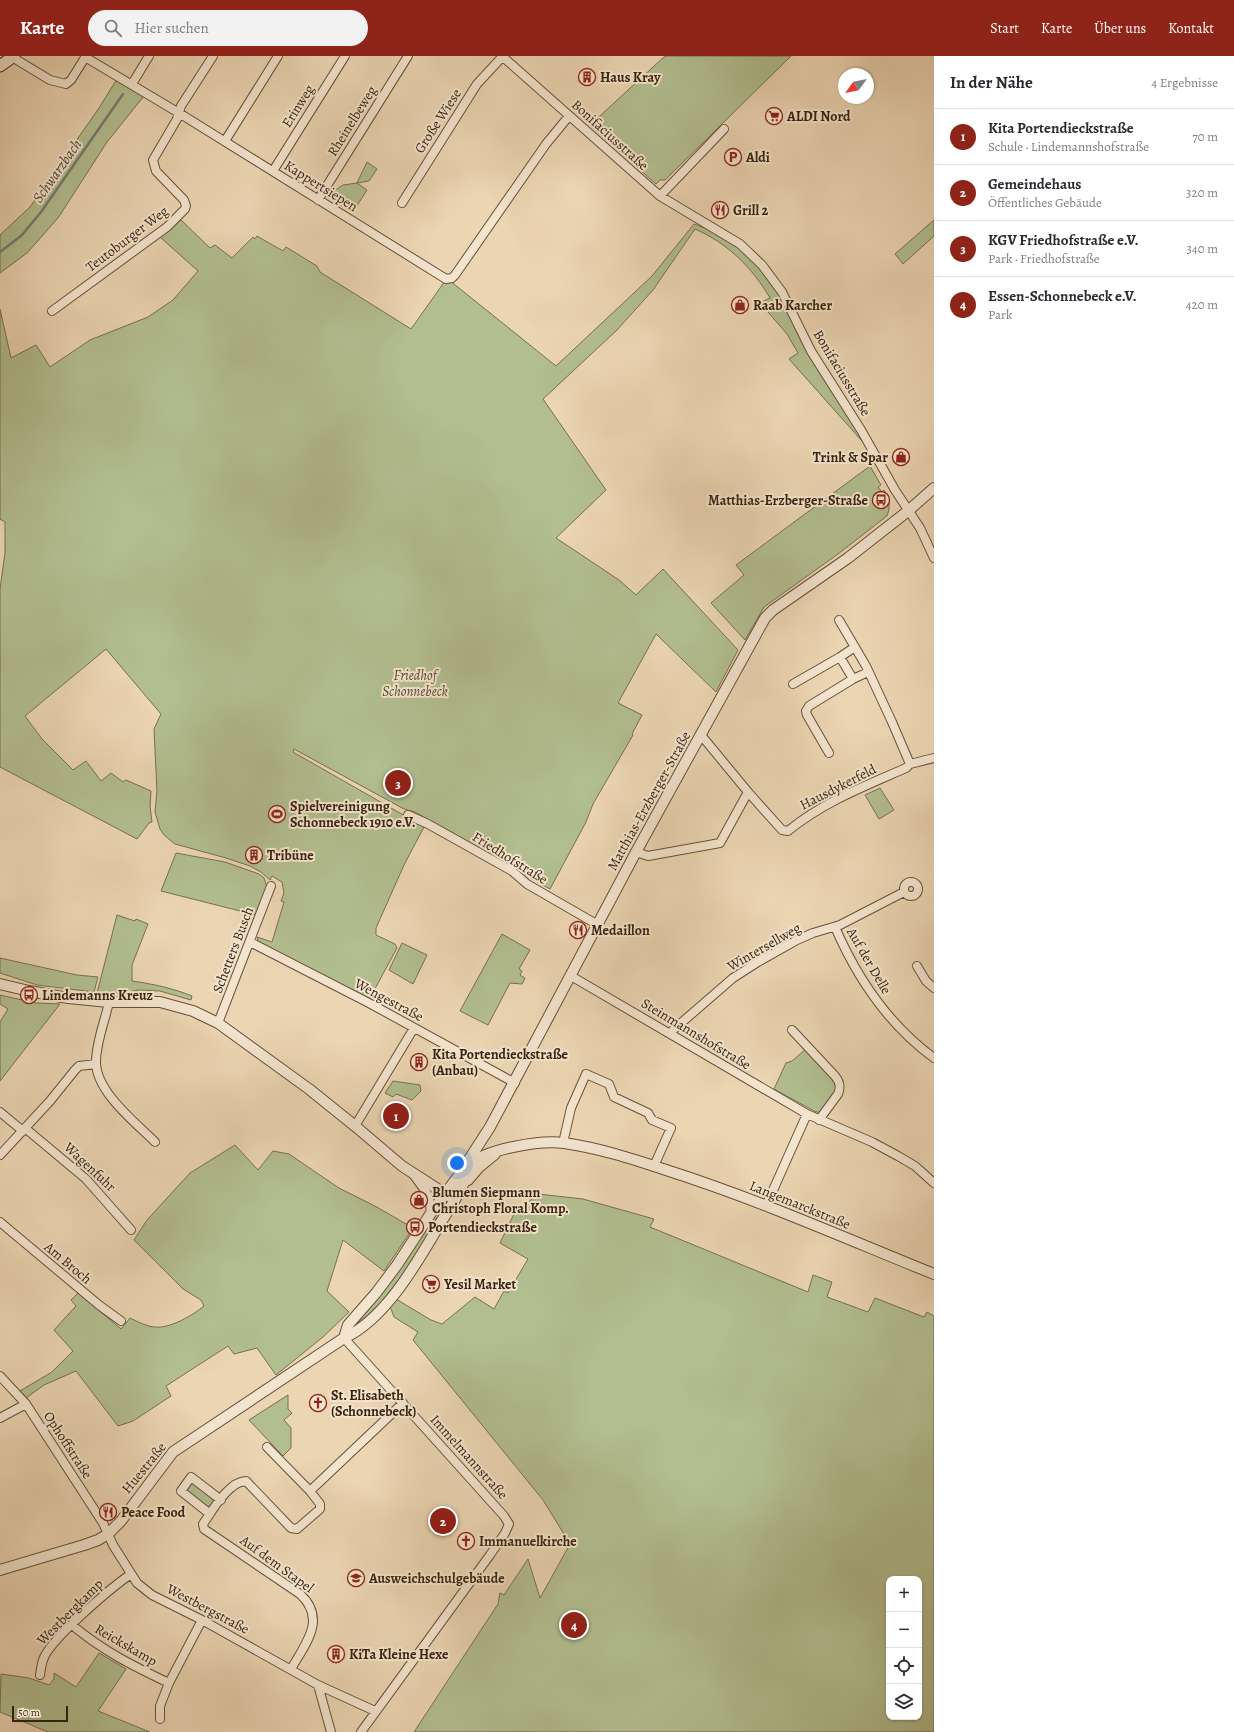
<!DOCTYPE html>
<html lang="de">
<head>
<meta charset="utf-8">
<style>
  :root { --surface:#fff; --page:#f2f2f3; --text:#2b2b33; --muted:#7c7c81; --line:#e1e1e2; --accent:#8f2418 }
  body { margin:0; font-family:Alegreya,serif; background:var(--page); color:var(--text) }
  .controls { position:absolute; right:12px; bottom:12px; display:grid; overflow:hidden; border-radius:8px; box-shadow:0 1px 3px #0004 }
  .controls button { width:36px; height:36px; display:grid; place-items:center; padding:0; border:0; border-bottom:1px solid var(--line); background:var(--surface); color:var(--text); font:20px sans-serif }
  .compass { position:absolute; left:838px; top:12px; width:36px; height:36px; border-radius:50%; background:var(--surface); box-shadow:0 1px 3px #0004; rotate:237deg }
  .scale { position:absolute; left:12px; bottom:10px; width:56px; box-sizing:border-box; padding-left:4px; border:2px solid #39230e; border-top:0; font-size:11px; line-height:14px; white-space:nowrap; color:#39230e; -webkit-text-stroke:3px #f3e4ce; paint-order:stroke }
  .you { position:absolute; left:457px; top:1107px; width:14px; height:14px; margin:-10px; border:3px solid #fff; border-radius:50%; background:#1a73e8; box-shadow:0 0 0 6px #1a73e833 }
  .badge { display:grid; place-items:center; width:26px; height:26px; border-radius:50%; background:var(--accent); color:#fff; font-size:13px; font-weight:700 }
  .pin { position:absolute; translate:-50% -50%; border:2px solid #fff; box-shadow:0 1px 4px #0006 }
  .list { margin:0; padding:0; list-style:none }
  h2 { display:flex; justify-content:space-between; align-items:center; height:52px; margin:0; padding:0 16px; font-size:17px }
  h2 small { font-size:13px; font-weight:400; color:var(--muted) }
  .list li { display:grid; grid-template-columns:26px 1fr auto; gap:12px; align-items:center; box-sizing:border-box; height:56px; padding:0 16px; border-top:1px solid var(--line) }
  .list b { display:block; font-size:15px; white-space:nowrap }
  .list p { margin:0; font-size:13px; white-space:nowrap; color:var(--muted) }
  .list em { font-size:13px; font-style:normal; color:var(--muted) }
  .icon { flex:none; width:22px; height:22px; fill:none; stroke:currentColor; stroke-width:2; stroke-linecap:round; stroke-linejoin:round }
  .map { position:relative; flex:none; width:934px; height:1676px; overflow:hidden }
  header { display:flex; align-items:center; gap:24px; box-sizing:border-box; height:56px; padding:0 20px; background:var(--accent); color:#fff }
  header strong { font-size:19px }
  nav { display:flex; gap:22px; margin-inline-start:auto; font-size:14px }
  .search { width:280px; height:36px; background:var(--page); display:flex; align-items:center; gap:10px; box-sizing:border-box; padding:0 14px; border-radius:22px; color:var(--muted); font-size:15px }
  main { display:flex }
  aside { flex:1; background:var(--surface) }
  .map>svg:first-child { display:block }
  .green { fill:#b2be90; stroke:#76704f; fill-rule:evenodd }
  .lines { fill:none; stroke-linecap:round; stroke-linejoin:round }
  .stream { stroke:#767b75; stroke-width:2.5 }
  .minor-casing { stroke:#665037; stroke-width:10 }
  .tertiary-casing { stroke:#665037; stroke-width:12 }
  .secondary-casing { stroke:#39230e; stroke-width:13 }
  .minor { stroke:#f3e4ce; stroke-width:8 }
  .tertiary { stroke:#f3e4ce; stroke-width:10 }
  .secondary { stroke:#f3e4ce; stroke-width:11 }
  .labels { text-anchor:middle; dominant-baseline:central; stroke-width:4; stroke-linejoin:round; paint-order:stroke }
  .poi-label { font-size:14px; font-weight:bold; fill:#39230e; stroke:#f3e4ce; text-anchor:start }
  .street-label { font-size:14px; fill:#39230e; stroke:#f3e4ce }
  .park-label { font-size:14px; font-style:italic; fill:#574a2e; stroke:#f3e4ce }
  .water-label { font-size:15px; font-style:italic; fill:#524839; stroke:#f3e4ce }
</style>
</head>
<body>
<header>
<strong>Karte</strong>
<div class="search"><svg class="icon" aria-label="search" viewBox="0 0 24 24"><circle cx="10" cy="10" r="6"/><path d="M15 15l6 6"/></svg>Hier suchen</div>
<nav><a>Start</a><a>Karte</a><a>Über uns</a><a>Kontakt</a></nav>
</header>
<main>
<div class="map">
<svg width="934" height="1676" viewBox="0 0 934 1676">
  <rect width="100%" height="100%" fill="#ecd5b3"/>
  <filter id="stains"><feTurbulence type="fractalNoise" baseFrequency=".005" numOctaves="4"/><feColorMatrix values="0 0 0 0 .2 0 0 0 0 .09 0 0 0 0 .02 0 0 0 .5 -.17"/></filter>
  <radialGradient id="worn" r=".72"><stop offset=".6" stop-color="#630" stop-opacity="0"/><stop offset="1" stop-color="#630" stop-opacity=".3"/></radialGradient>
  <path class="green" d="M 665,0 L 791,0 L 665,124 L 660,124 L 656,128 L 590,69 Z
    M 117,23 L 144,40 L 107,86 L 58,162 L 27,197 L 0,217 L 0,179 L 30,151 L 99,52 Z
    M 367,106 L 377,113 L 369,125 L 357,127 L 367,134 L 353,156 L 326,140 L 343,129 L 357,127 Z
    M 181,164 L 210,192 L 215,189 L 232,202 L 253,181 L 255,183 L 257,180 L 283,195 L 286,191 L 317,210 L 320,216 L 411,273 L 445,225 L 449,224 L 556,310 L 652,220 L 694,168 L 697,169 L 726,181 L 739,190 L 772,223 L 870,394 L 789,303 L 798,297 L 787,278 L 760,247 L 770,242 C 752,211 727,187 695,173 L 653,234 L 617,274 L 543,343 L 606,434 L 556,482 L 619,524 L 636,539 L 663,513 L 738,594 L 716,636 L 656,578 L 618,647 L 642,659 L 632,678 L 633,679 L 593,748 L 586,766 L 550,833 L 415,756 L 404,753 L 294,693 L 293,696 L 405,760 L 425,769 L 404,809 L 376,872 L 376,879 L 395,888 L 397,892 L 370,942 L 365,942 L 258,885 L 257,881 L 272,886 L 284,846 L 281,845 L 284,837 L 282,826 L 272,820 L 270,824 L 261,816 L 250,810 L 226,802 L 175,788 L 164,779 L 160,773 L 155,756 L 157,735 L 154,673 L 161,658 L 106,593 L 25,660 L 42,683 L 73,714 L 86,705 L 101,725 L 111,717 L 123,726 L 126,724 L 151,735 L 150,750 L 152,766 L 149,767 L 137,783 L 0,711 L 0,533 L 5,497 L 5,466 L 0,463 L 0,253 L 11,302 L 36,289 L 50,311 L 90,284 L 148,261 L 173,244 L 198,215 L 160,181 Z
    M 934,164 L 934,180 L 903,208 L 895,198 Z
    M 870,410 L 881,429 L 878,431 L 882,436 L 884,434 C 889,443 891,450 887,460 L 838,498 L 764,551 L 745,584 L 711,547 L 744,519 L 736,509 Z
    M 880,732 L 894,754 L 879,763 L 865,739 Z
    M 176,797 L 225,806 L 259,818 L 264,822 L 267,831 L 256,859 L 161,835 Z
    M 117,859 L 135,865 L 136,863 L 148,868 L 132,909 L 132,925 C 153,928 172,932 192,940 L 191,944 L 160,935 L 139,934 L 123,937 L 97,937 Z
    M 502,878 L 530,894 L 519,913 L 522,915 L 520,919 L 525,922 L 522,928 L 510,927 L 488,969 L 460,955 Z
    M 402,887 L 427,899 L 413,928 L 389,914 Z
    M 0,902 L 77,919 L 98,921 L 94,936 L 37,929 L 0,917 Z
    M 0,939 L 36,947 L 60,948 L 0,1025 L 0,966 L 8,953 L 0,948 Z
    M 806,993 L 836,1026 L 836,1036 L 820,1056 L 816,1056 L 774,1033 L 786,1007 L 792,1005 Z
    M 393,1025 L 420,1029 L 421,1035 L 412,1044 L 396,1038 L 393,1041 L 385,1037 Z
    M 235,1089 L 258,1114 L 273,1095 L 289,1098 L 339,1132 L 375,1150 L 413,1172 L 384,1215 L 343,1184 L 327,1235 L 349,1256 L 323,1281 L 276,1319 L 257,1292 L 234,1298 L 228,1290 L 166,1330 L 171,1340 L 133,1365 L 118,1370 L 76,1315 L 44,1329 L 26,1342 L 20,1335 L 52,1316 L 73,1295 L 54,1274 L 76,1250 L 71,1244 L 78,1237 L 121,1273 L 130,1262 C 138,1266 146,1270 154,1271 C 170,1273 193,1259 204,1250 L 201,1244 L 183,1233 L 134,1184 L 147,1164 L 190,1117 Z
    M 538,1138 L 583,1143 L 654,1163 L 650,1171 L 808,1236 L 813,1219 L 832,1226 L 827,1241 L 868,1256 L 875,1242 L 924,1261 L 927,1256 L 934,1260 L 934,1676 L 414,1676 L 498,1548 L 500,1537 L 504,1539 L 528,1503 L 540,1542 L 570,1488 L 543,1444 L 413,1284 L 418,1276 L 394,1261 L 390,1250 L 396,1243 L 431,1264 L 442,1268 L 475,1241 L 494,1253 L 504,1235 L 508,1237 L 528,1203 L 500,1187 L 514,1158 ZM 889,1523 L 919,1523 L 919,1661 L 889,1661 Z
    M 437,1155 L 440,1157 C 430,1173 423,1190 413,1206 C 397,1231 377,1254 353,1272 L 396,1219 Z
    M 288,1339 L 288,1353 L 292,1357 L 284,1364 L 291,1372 L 291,1392 L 283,1400 L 249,1364 Z
    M 192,1423 L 219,1444 L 210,1455 L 183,1435 Z
    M 99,1597 L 126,1613 L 98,1655 L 150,1676 L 48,1676 L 0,1656 L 1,1618 L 29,1622 L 49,1629 L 54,1623 L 54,1617 L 76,1631 Z"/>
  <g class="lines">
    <path class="stream" d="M 0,196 L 22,179 L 41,156 L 123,38"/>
    <g class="minor-casing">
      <path id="minor" d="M 502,0 L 660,140 L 740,188 L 762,209 L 782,236 L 811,295 L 861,374 L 895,434 L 920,472 L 934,502
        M 12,1 L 50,24 L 66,28 L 71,24 L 86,0
        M 85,1 L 179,57 L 446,223 L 452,222 L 455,219 L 546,88 L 569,60
        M 132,28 L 149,0
        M 225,85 L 278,0
        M 273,115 L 345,0
        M 660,140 L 724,73
        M 318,144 L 408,0
        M 402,147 L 477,28 L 502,1
        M 52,255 L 167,171 L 185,153 L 186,150 L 184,144 L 156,115 L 153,104 L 177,63 L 181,50 L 213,0
        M 839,564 L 866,610 L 892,666 L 910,708
        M 855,591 L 840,601 L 853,623 L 868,616
        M 793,628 L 840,601
        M 701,679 L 748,736 L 782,774 L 788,775 C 823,746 865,730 906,712 L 910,708 L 934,702
        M 829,697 L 807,659 L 806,655 L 809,650 L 853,623
        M 408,759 L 428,768 L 512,815 L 527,828 L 598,869
        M 636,796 L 648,800 L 720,787 L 748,736
        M904 833a7 7 0 1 1 14 0a7 7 0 1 1-14 0Z
        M 835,871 C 857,922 889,969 934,1002
        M 250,886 L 369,947 L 515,1027
        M 917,910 L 926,925 L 934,932
        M 571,920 L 807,1058 L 872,1086 L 898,1100 L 915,1110 L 934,1127
        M 109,946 C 105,965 96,986 96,1006 C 96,1036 136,1067 155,1086
        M 218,967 L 271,830
        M 792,974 L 835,1020 C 840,1026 841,1031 838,1038 L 819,1064
        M 671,978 L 673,974 L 733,922 L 758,906 L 797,884 L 813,877 L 840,869 L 904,836
        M 0,1056 L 23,1075
        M 355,1070 L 414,972
        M 25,1072 L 86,1123 L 131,1174
        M 563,1087 L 571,1052 L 586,1018 L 609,1028 L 614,1041 L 648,1057 L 652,1064 L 671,1072 L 654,1110
        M 0,1099 L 50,1045 L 75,1014 L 79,1010 L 96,1008
        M 413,1118 L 429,1140 L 431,1157
        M 766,1150 L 807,1058
        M 0,1166 L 99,1249 L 121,1265
        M 344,1282 L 504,1460 L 509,1468 L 505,1477 L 490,1499 L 361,1676
        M 0,1320 L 26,1348 L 103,1467 L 113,1489 L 137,1527 L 152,1539 L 202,1564 L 318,1629 L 375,1655
        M 0,1362 L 26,1348
        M 267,1391 L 310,1435
        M 210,1458 L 181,1435 L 191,1421 L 221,1444
        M 72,1569 C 103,1595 133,1610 169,1627
        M 291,1613 C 306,1587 327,1563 300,1538 L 204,1473 L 203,1468 C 212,1455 229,1425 246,1425 L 291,1472 L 297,1473 L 320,1453 L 320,1448 L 310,1435 L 403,1347
        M 40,1619 C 41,1614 41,1609 43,1604 C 49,1584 112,1531 131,1518
        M 318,1629 L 331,1676
        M 160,1663 L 160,1650 L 169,1627 L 202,1564"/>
    </g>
    <g class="tertiary-casing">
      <path id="tertiary" d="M 0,928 L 29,935 L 68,942 L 109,946 L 160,946 L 193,955 L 218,967 L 309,1033 L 355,1070 L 402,1110 L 450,1141
        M 469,1109 C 486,1093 540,1084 564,1087 C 599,1092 633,1103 666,1114 C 757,1143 845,1182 934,1218
        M 468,1124 L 479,1111 L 495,1098
        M 344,1282 L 348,1269 L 376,1237 L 397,1209 L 431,1157 L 459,1119 L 490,1071 L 636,796 L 765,562 L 773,554 L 848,502 L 908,455 L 934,432
        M 0,1514 L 84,1489 L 98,1484 L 108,1478 L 121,1465 L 173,1396 L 344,1282 C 386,1263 418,1205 441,1166 C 453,1147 466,1129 470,1107"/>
    </g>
    <g class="secondary-casing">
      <path id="secondary" d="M 0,10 L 14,0"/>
    </g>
    <use href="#minor" class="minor"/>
    <use href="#tertiary" class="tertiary"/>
    <use href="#secondary" class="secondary"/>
  </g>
  <defs>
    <g id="building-ring" transform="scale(0.9)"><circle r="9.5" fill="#f3e4ce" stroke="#8f2418" stroke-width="1.5"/><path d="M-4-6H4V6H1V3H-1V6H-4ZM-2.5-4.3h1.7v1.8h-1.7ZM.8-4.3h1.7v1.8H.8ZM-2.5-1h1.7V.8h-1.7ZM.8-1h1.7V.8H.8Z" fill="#8f2418"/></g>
    <g id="supermarket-ring" transform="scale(0.9)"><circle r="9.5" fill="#f3e4ce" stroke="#8f2418" stroke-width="1.5"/><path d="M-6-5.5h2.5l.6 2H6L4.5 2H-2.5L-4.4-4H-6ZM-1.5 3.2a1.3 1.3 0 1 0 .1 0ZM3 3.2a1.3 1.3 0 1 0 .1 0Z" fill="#8f2418"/></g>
    <g id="parking-ring" transform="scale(0.9)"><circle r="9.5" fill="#f3e4ce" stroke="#8f2418" stroke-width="1.5"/><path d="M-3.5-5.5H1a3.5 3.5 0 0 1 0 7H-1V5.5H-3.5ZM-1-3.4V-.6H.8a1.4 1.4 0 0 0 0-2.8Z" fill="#8f2418"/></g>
    <g id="restaurant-ring" transform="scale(0.9)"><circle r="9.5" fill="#f3e4ce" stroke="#8f2418" stroke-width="1.5"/><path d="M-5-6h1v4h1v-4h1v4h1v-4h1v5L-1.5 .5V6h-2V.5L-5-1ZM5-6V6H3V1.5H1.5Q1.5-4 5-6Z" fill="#8f2418"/></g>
    <g id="shop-ring" transform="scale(0.9)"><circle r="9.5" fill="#f3e4ce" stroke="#8f2418" stroke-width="1.5"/><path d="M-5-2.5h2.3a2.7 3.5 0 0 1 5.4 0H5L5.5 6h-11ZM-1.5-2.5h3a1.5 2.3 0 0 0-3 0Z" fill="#8f2418"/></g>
    <g id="bus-ring" transform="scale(0.9)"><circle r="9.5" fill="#f3e4ce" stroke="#8f2418" stroke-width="1.5"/><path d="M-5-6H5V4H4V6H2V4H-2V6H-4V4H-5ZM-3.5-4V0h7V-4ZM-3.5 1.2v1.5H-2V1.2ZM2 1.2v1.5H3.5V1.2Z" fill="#8f2418"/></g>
    <g id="stadium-ring" transform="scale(0.9)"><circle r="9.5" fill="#f3e4ce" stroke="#8f2418" stroke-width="1.5"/><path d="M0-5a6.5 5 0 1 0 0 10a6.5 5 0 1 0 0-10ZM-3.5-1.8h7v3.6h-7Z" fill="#8f2418"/></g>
    <g id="church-ring" transform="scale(0.9)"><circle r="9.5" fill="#f3e4ce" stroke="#8f2418" stroke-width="1.5"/><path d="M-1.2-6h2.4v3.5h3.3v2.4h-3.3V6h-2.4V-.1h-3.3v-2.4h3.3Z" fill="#8f2418"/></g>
    <g id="school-ring" transform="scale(0.9)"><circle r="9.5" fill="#f3e4ce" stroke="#8f2418" stroke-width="1.5"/><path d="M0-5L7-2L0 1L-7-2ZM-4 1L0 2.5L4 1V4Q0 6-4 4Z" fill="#8f2418"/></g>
  </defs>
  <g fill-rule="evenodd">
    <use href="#building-ring" x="587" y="21"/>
    <use href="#supermarket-ring" x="774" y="60"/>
    <use href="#parking-ring" x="733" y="101"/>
    <use href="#restaurant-ring" x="720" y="154"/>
    <use href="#shop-ring" x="740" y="249"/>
    <use href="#shop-ring" x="901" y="401"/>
    <use href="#bus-ring" x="881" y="444"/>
    <use href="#stadium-ring" x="277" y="758"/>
    <use href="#building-ring" x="254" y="799"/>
    <use href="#restaurant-ring" x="578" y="874"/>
    <use href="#bus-ring" x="29" y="939"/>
    <use href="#building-ring" x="419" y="1006"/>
    <use href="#shop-ring" x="419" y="1144"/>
    <use href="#bus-ring" x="415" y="1171"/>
    <use href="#supermarket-ring" x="431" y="1228"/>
    <use href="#church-ring" x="318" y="1347"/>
    <use href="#restaurant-ring" x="108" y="1456"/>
    <use href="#church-ring" x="466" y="1485"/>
    <use href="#school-ring" x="356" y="1522"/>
    <use href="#building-ring" x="336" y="1598"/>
  </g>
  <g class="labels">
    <g class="poi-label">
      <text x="600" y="21">Haus Kray</text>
      <text x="787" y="60">ALDI Nord</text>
      <text x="746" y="101">Aldi</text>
      <text x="733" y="154">Grill 2</text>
      <text x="753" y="249">Raab Karcher</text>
      <text x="888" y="401" text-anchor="end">Trink &amp; Spar</text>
      <text x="868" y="444" text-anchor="end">Matthias-Erzberger-Straße</text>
      <text x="290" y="750">Spielvereinigung<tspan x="290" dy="16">Schonnebeck 1910 e.V.</tspan></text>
      <text x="267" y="799">Tribüne</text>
      <text x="591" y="874">Medaillon</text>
      <text x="42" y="939">Lindemanns Kreuz</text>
      <text x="432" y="998">Kita Portendieckstraße<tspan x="432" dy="16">(Anbau)</tspan></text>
      <text x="432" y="1136">Blumen Siepmann<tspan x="432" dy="16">Christoph Floral Komp.</tspan></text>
      <text x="428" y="1171">Portendieckstraße</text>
      <text x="444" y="1228">Yesil Market</text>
      <text x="331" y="1339">St. Elisabeth<tspan x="331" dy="16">(Schonnebeck)</tspan></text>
      <text x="121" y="1456">Peace Food</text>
      <text x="479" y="1485">Immanuelkirche</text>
      <text x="369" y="1522">Ausweichschulgebäude</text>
      <text x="349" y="1598">KiTa Kleine Hexe</text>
    </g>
    <g class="street-label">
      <text transform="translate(298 50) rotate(-58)">Erinweg</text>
      <text transform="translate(352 65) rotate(-58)">Rheinelbeweg</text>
      <text transform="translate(438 65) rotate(-57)">Große Wiese</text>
      <text transform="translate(610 79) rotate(42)">Bonifaciusstraße</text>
      <text transform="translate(321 130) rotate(32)">Kappertsiepen</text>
      <text transform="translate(127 183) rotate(-37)">Teutoburger Weg</text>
      <text transform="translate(842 317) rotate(59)">Bonifaciusstraße</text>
      <text transform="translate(838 731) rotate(-27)">Hausdykerfeld</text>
      <text transform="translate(649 745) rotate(-61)">Matthias-Erzberger-Straße</text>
      <text transform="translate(510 802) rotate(32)">Friedhofstraße</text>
      <text transform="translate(764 891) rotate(-30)">Wintersellweg</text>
      <text transform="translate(233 894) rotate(-69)">Schetters Busch</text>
      <text transform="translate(869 905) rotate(60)">Auf der Delle</text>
      <text transform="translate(389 944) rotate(28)">Wengestraße</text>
      <text transform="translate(696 978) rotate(31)">Steinmannshofstraße</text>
      <text transform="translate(90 1111) rotate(43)">Wagenfuhr</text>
      <text transform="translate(800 1149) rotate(22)">Langemarckstraße</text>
      <text transform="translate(68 1207) rotate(40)">Am Broch</text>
      <text transform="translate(68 1389) rotate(57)">Ophoffstraße</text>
      <text transform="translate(469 1401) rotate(48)">Immelmannstraße</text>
      <text transform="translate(144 1412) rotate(-51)">Huestraße</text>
      <text transform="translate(277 1508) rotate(36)">Auf dem Stapel</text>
      <text transform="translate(208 1553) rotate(28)">Westbergstraße</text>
      <text transform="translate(70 1556) rotate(-45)">Westbergkamp</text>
      <text transform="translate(126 1589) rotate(30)">Reickskamp</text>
    </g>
    <g class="park-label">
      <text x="415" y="619">Friedhof<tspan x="415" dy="16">Schonnebeck</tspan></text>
    </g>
    <g class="water-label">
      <text transform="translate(57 115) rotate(-55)">Schwarzbach</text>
    </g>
  </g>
  <rect width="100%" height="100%" filter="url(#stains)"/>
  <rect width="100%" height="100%" fill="url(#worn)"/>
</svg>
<div class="controls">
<button>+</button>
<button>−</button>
<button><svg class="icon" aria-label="locate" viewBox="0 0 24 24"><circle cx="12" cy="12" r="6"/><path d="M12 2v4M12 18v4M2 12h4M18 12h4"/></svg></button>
<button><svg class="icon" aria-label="layers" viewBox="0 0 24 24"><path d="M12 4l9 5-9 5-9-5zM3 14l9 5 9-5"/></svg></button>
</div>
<svg class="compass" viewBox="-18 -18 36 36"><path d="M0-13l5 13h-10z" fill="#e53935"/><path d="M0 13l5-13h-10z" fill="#7c7c81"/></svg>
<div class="scale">50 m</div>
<div class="you"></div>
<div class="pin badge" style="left:396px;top:1060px">1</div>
<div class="pin badge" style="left:443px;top:1465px">2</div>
<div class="pin badge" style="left:398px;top:727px">3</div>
<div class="pin badge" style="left:574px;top:1569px">4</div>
</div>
<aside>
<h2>In der Nähe<small>4 Ergebnisse</small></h2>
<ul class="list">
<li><span class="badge">1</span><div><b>Kita Portendieckstraße</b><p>Schule · Lindemannshofstraße</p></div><em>70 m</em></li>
<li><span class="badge">2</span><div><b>Gemeindehaus</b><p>Öffentliches Gebäude</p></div><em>320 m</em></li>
<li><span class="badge">3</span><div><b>KGV Friedhofstraße e.V.</b><p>Park · Friedhofstraße</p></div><em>340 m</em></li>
<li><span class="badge">4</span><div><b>Essen-Schonnebeck e.V.</b><p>Park</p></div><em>420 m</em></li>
</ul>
</aside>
</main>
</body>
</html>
